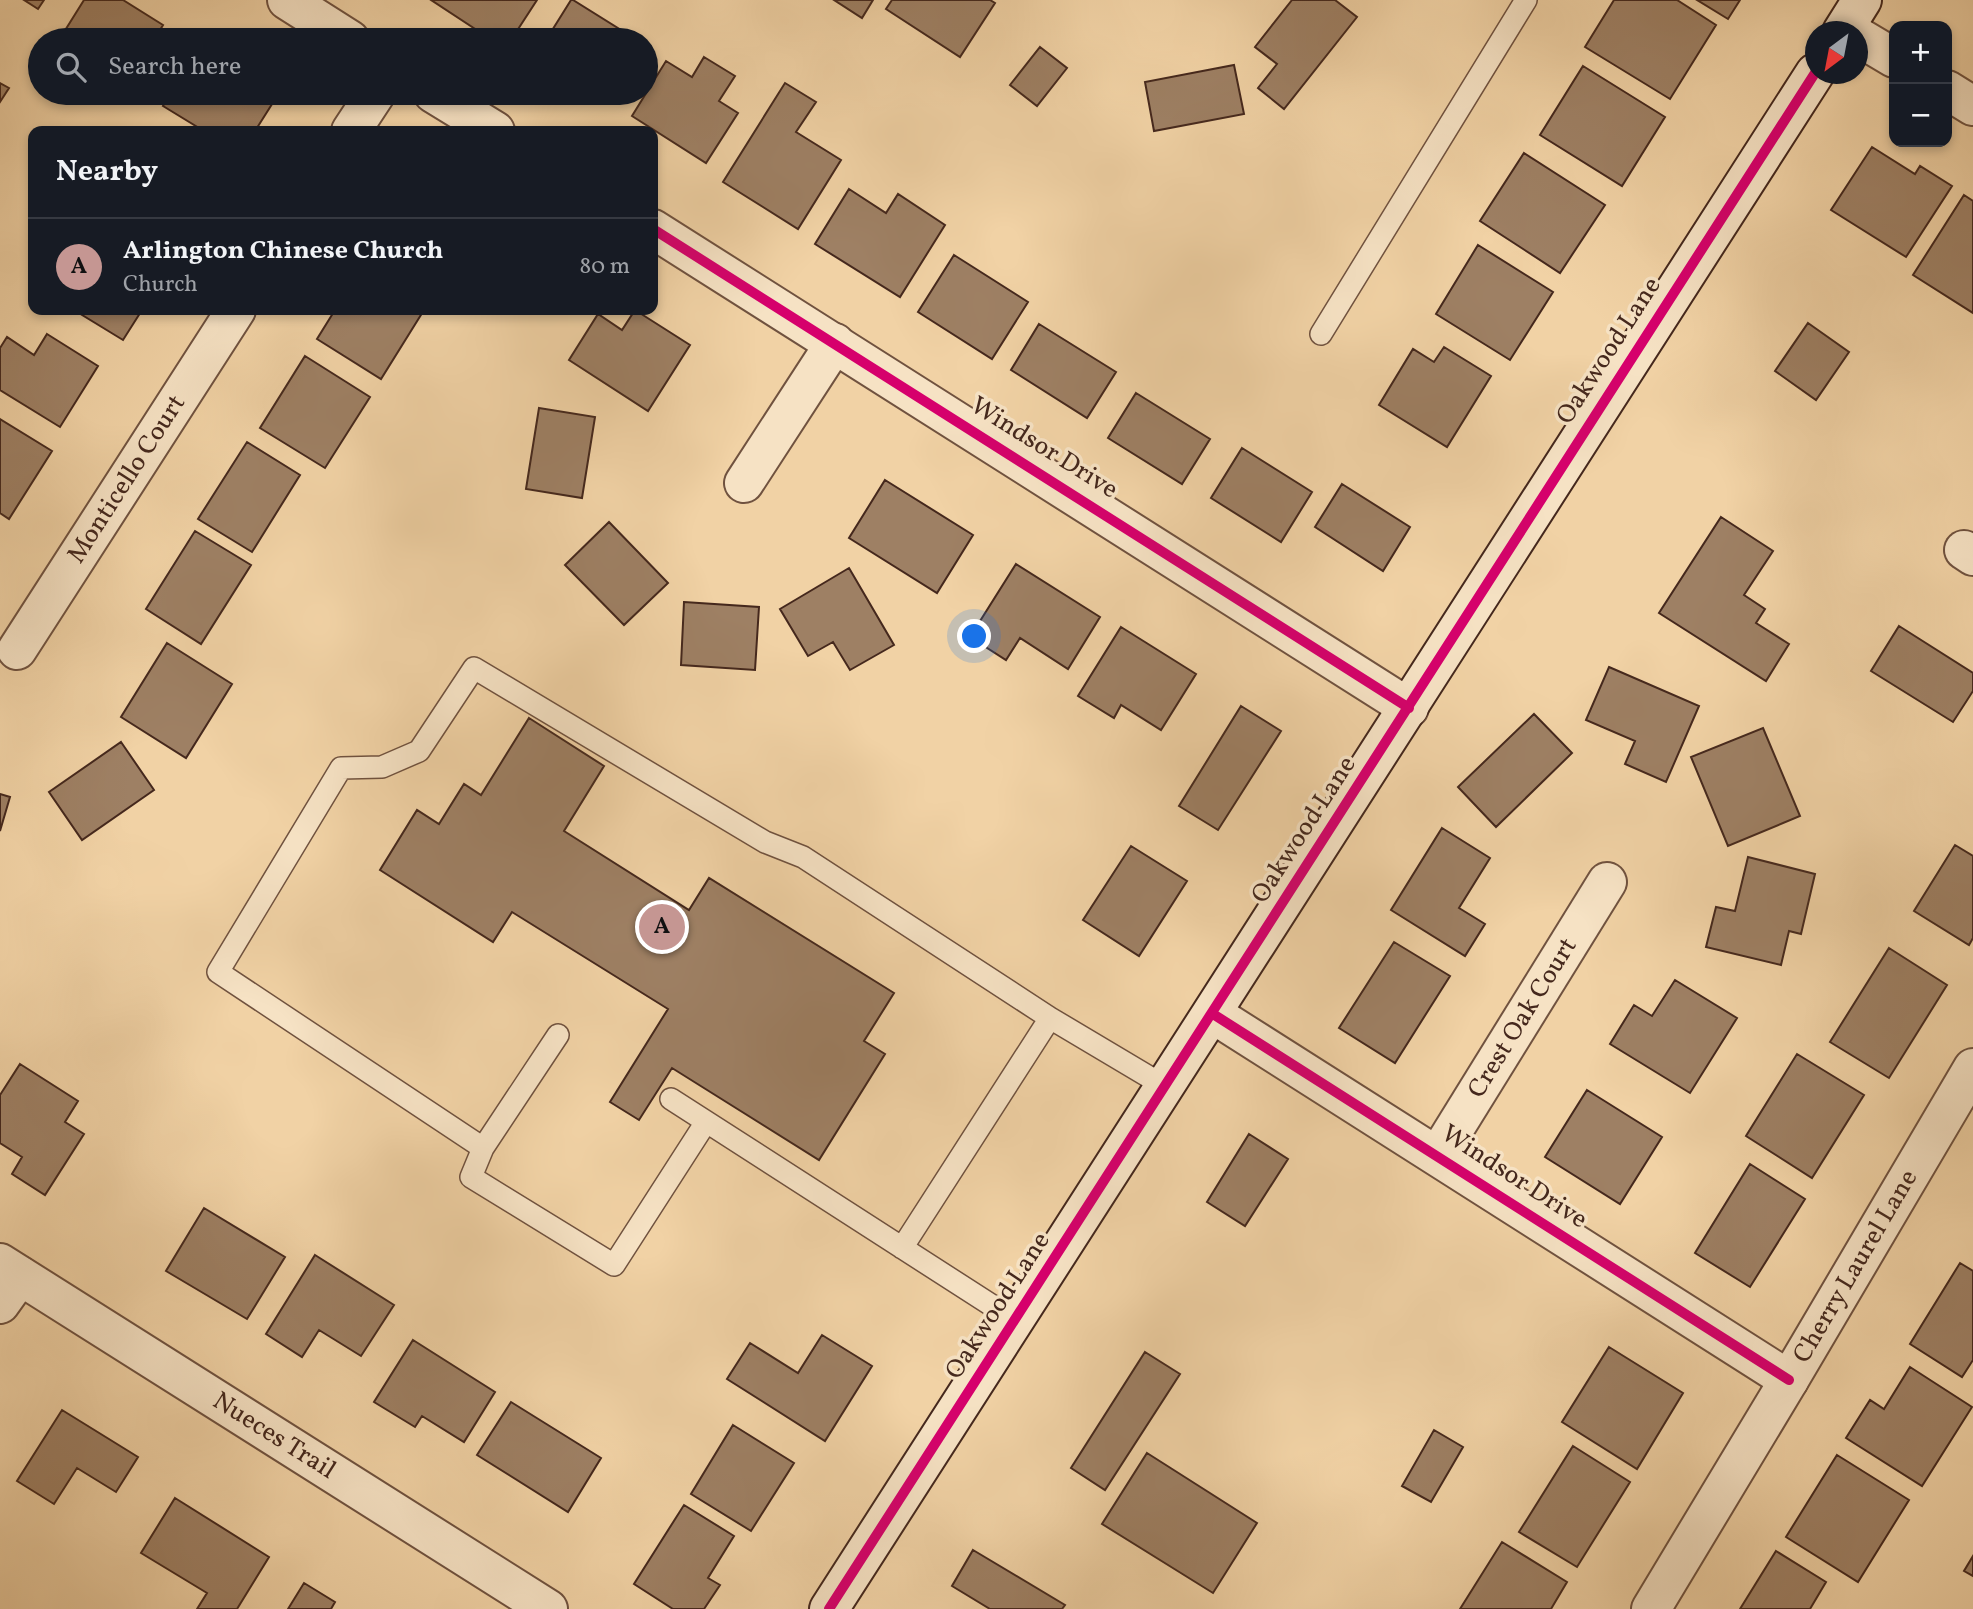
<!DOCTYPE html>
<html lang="en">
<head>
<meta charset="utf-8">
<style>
  :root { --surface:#171b24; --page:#242831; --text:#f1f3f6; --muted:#9ea1a6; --line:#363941; --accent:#c59692 }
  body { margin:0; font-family:Vollkorn,serif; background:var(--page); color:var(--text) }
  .controls { position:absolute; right:21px; top:21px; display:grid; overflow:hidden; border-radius:14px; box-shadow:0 4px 10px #0003 }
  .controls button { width:63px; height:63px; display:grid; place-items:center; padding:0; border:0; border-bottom:2px solid var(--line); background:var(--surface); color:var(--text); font:35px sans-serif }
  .compass { position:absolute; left:1805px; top:21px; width:63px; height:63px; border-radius:50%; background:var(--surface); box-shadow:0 4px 10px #0003; rotate:212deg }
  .you { position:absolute; left:975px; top:637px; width:24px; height:24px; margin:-18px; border:5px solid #fff; border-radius:50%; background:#1a73e8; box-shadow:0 0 0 10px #1a73e833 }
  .badge { display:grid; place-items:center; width:46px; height:46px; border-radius:50%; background:var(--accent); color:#111; font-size:23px; font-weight:700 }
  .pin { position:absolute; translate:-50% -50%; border:4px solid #fff; box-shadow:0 2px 7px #0006 }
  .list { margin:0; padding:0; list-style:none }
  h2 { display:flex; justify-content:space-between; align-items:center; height:91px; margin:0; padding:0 28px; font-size:30px }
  h2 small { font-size:23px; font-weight:400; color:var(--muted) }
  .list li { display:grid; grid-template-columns:46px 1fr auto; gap:21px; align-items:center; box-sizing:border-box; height:98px; padding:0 28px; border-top:2px solid var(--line) }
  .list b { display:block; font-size:26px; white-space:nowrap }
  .list p { margin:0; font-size:23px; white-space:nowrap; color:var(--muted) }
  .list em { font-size:23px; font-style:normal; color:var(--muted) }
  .icon { flex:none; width:38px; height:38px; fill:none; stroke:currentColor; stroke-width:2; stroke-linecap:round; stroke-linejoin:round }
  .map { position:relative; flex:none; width:1973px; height:1609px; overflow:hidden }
  .search { position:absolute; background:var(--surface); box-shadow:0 4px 10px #0003; left:28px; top:28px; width:630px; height:77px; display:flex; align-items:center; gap:18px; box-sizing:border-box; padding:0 24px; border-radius:38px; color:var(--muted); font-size:26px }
  .panel { position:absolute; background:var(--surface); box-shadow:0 4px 10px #0003; left:28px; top:126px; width:630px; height:189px; border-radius:14px }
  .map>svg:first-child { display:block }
  .building { fill:#9e8064; stroke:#45281d; stroke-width:2 }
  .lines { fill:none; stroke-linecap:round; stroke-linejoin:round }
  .lane-casing { stroke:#70523f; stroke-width:24 }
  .street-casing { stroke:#70523f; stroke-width:42 }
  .secondary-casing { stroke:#45281d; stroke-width:42 }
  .lane { stroke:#f6e2c4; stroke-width:21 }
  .street { stroke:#f6e2c4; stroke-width:38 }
  .secondary { stroke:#f6e2c4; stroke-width:38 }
  .cycleway-casing { stroke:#f6e2c4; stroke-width:15 }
  .cycleway { stroke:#d6006c; stroke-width:10 }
  .labels { text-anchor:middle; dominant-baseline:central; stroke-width:7; stroke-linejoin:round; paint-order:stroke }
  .street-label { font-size:26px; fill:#45281d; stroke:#f6e2c4 }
</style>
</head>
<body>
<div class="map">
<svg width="1973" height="1609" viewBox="0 0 1973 1609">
  <rect width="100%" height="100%" fill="#f1d2a5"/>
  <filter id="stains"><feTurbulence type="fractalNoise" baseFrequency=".00286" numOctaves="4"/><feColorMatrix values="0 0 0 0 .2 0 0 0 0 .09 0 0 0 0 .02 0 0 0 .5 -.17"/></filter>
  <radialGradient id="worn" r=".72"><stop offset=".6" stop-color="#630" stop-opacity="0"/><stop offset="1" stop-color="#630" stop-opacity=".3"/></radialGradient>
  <path class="building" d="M 24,0 L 44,0 L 38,9 Z
    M 84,0 L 123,0 L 163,25 L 154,40 L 59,40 Z
    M 431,0 L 537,0 L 511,40 L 492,40 Z
    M 571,0 L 573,0 L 637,40 L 546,40 Z
    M 834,0 L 873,0 L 862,18 Z
    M 892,0 L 990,0 L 995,3 L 960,57 L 886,9 Z
    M 1292,0 L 1335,0 L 1357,17 L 1284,109 L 1258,88 L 1277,64 L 1255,47 Z
    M 1614,0 L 1677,0 L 1716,25 L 1670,99 L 1585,47 Z
    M 1697,0 L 1740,0 L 1728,19 Z
    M 1040,47 L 1067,68 L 1037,106 L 1010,85 Z
    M 704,57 L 735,76 L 719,101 L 738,113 L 706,163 L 632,116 L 666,61 L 692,77 Z
    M 1234,65 L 1244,114 L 1154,131 L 1145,82 Z
    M 1583,66 L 1665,117 L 1622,186 L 1540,135 Z
    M 0,83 L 9,88 L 0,102 Z
    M 785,83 L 816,102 L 796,132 L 841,160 L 798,229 L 723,182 Z
    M 171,93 L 279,93 L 255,131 L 204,131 L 163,106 Z
    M 1872,147 L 1915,174 L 1920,166 L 1952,186 L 1906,257 L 1831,210 Z
    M 1524,153 L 1605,205 L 1560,273 L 1480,221 Z
    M 849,189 L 886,213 L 898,194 L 945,225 L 900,297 L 815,244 Z
    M 1964,195 L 1973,201 L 1973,313 L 1913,275 Z
    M 1478,245 L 1553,292 L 1510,360 L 1436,314 Z
    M 954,255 L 1028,302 L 992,359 L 918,312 Z
    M 74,310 L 142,310 L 123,340 Z
    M 335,310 L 424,310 L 381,379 L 317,339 Z
    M 635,310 L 690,345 L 648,411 L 569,360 L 598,314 L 622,330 Z
    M 1808,323 L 1849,352 L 1816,400 L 1775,371 Z
    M 1039,324 L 1116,372 L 1087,418 L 1011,370 Z
    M 47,334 L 98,366 L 60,427 L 0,390 L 0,348 L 7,337 L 34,355 Z
    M 1444,347 L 1491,376 L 1447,447 L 1379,405 L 1413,349 L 1434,362 Z
    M 305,356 L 370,397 L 325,468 L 260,428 Z
    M 1136,393 L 1210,439 L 1182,484 L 1108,438 Z
    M 539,408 L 595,417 L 582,498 L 526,489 Z
    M 0,419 L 52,451 L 9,519 L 0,513 Z
    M 247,442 L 300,475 L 252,552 L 198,519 Z
    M 1242,448 L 1312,492 L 1281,542 L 1211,498 Z
    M 885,480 L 973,535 L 937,593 L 849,538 Z
    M 1342,484 L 1410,527 L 1383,571 L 1315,527 Z
    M 1721,517 L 1773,551 L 1744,595 L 1765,609 L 1756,623 L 1789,644 L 1766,681 L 1659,613 Z
    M 609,522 L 668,583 L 624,625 L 565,565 Z
    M 195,531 L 251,565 L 201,644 L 146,609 Z
    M 1016,564 L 1100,617 L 1068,669 L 1020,638 L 1006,660 L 970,637 Z
    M 849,568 L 894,645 L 850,670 L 833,642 L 808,656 L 780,609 Z
    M 684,602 L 759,607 L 755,670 L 681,665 Z
    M 1899,626 L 1973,673 L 1973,691 L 1953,722 L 1871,671 Z
    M 1121,627 L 1196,674 L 1161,730 L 1121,705 L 1114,718 L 1078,696 Z
    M 167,643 L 232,684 L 186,758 L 121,717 Z
    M 1609,667 L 1699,706 L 1666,782 L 1625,764 L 1635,741 L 1586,720 Z
    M 1241,706 L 1281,731 L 1218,830 L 1179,806 Z
    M 1534,714 L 1572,753 L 1496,827 L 1458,787 Z
    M 529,718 L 604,766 L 564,831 L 689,910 L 709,878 L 894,993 L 864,1041 L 885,1054 L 819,1160 L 672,1068 L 639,1120 L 610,1102 L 668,1009 L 512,912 L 493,942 L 380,870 L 417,810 L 439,824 L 464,784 L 481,795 Z
    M 1763,728 L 1800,816 L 1728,846 L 1691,757 Z
    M 121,742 L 154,790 L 82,840 L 49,792 Z
    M 0,794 L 10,797 L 0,831 Z
    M 1442,828 L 1490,858 L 1459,908 L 1485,924 L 1465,956 L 1391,910 Z
    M 1955,845 L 1973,856 L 1973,938 L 1969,945 L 1914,911 Z
    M 1131,846 L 1187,881 L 1139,956 L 1083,920 Z
    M 1748,857 L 1815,874 L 1801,934 L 1789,931 L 1781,965 L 1706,947 L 1716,907 L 1735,911 Z
    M 1394,942 L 1450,976 L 1395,1063 L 1339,1028 Z
    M 1889,948 L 1947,985 L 1889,1078 L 1830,1042 Z
    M 1675,980 L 1737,1018 L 1690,1093 L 1610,1044 L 1634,1005 L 1652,1016 Z
    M 1797,1054 L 1864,1095 L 1812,1178 L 1746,1136 Z
    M 20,1064 L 78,1101 L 65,1122 L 84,1134 L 45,1195 L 12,1174 L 22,1157 L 0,1143 L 0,1095 Z
    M 1587,1090 L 1662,1137 L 1620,1204 L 1545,1157 Z
    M 1249,1134 L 1288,1159 L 1245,1226 L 1207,1202 Z
    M 1750,1164 L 1805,1199 L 1750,1287 L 1695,1253 Z
    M 204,1208 L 285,1257 L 247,1319 L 166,1271 Z
    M 315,1255 L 394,1305 L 361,1356 L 319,1330 L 302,1357 L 266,1334 Z
    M 1960,1263 L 1973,1271 L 1973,1360 L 1962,1377 L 1910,1344 Z
    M 822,1335 L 872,1366 L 825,1441 L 727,1379 L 750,1343 L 798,1373 Z
    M 413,1340 L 495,1392 L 464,1442 L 422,1416 L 415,1427 L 374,1402 Z
    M 1609,1347 L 1683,1393 L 1637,1469 L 1562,1422 Z
    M 1145,1352 L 1180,1374 L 1105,1490 L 1071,1468 Z
    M 1910,1367 L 1972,1407 L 1922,1486 L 1846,1438 L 1870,1400 L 1884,1409 Z
    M 511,1402 L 601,1458 L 568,1512 L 477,1455 Z
    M 62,1410 L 138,1457 L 116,1492 L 77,1468 L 54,1504 L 17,1481 Z
    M 733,1425 L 794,1463 L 751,1531 L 691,1494 Z
    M 1434,1430 L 1463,1447 L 1431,1502 L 1402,1486 Z
    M 1573,1446 L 1630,1482 L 1577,1567 L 1519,1532 Z
    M 1147,1453 L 1257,1523 L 1213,1593 L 1102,1524 Z
    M 1837,1455 L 1909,1500 L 1858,1582 L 1786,1537 Z
    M 175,1498 L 269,1557 L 237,1609 L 197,1609 L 207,1593 L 141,1553 Z
    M 684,1505 L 734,1536 L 708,1578 L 720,1585 L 704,1609 L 673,1609 L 634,1584 Z
    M 1502,1542 L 1567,1582 L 1551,1609 L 1460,1609 Z
    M 973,1550 L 1065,1605 L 1062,1609 L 990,1609 L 952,1586 Z
    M 1776,1551 L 1826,1582 L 1810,1609 L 1740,1609 Z
    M 1973,1556 L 1973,1576 L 1964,1571 Z
    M 304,1583 L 335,1602 L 331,1609 L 288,1609 Z"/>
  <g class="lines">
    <g class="lane-casing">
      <path id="lane" d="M 1321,334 L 1526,0
        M 671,1099 L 1016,1321
        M 706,1122 L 614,1265 L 471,1177 L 483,1148 L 218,972 L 341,768 L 382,767 L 419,751 L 474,668 L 765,842 L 803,857 L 1050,1018
        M 483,1148 L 558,1035
        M 902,1248 L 1050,1018 L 1166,1087"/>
    </g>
    <g class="street-casing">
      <g id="street">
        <path d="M 287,0 L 350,40"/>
        <path d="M 1857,36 L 1894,58"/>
        <path d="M 1947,90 L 1973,106"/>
        <path d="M 433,93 L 495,131"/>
        <path d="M 351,131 L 376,93"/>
        <path d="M 653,229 L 1409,708"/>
        <path d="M 744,483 L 835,343"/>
        <path d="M 1964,550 L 1973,556"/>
        <path id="s1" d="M 17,650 L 236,310"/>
        <path d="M 1213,1014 L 1789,1380"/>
        <path id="s2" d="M 1438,1155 L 1607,882"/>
        <path id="s3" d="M 0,1263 L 548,1609"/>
        <path d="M 0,1304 L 20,1276"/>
        <path id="s4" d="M 1651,1609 L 1789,1380 L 1973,1068"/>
      </g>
    </g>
    <g class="secondary-casing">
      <path id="secondary" d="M 1842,32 L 1862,0
        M 829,1609 L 1815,73"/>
    </g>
    <use href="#lane" class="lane"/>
    <use href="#street" class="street"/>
    <use href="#secondary" class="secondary"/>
    <g class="cycleway-casing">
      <path id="cycleway" d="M 653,229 L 1409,708
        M 1213,1014 L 1789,1380
        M 829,1609 L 1815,73"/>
    </g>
    <use href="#cycleway" class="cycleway"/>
  </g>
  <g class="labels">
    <g class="street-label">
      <text transform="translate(1609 351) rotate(-57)">Oakwood Lane</text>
      <text transform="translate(1044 448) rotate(32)">Windsor Drive</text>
      <text stroke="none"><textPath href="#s1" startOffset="203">Monticello Court</textPath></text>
      <text transform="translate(1304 830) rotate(-57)">Oakwood Lane</text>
      <text stroke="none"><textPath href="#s2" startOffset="161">Crest Oak Court</textPath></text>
      <text transform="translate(1514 1177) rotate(33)">Windsor Drive</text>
      <text stroke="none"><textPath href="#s4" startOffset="399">Cherry Laurel Lane</textPath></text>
      <text transform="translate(998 1306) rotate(-57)">Oakwood Lane</text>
      <text stroke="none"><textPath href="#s3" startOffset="324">Nueces Trail</textPath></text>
    </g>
  </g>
  <rect width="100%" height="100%" filter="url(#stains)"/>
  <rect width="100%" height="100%" fill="url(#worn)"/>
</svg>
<div class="controls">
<button>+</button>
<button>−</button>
</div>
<svg class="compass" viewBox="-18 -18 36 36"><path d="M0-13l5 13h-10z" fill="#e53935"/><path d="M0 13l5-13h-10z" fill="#9ea1a6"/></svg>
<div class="you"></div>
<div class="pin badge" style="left:662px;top:927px">A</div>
<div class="search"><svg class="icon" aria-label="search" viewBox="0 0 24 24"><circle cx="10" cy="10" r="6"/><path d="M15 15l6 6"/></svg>Search here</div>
<section class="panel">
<h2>Nearby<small></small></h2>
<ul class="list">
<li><span class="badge">A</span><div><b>Arlington Chinese Church</b><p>Church</p></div><em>80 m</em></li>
</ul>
</section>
</div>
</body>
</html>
